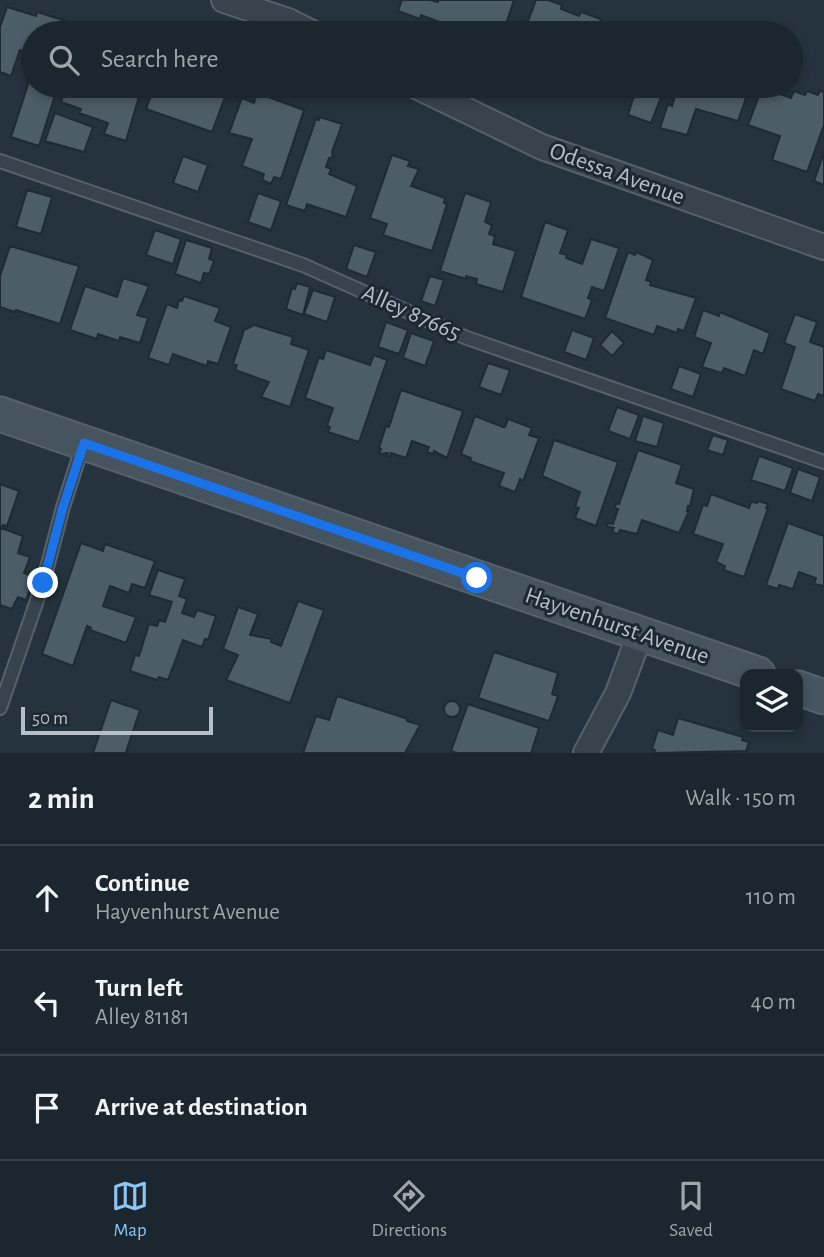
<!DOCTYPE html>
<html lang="en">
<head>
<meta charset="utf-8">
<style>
  :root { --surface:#1b262e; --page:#242e36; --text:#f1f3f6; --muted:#a0a5aa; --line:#39434a; --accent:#8bc5f6 }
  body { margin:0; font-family:"Alegreya Sans",sans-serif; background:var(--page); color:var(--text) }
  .controls { position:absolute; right:21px; bottom:21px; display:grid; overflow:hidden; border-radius:14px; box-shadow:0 4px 10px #0003 }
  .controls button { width:63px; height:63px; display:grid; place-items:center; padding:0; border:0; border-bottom:2px solid var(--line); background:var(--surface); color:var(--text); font:35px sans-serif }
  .scale { position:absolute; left:21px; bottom:18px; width:192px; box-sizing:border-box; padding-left:7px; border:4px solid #b4bfc8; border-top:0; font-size:19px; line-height:24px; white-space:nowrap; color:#b4bfc8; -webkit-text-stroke:5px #1d2932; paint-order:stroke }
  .stop { position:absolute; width:21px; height:21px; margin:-16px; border:5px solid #1a73e8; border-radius:50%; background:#fff }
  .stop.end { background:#1a73e8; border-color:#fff; box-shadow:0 2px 7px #0008 }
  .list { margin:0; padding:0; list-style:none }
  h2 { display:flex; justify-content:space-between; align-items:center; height:91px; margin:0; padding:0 28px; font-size:30px }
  h2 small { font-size:23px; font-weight:400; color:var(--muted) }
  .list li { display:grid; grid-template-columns:46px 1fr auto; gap:21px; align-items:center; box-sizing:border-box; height:105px; padding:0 28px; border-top:2px solid var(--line) }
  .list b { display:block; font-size:26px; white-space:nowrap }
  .list p { margin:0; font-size:23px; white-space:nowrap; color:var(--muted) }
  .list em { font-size:23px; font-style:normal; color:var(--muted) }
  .icon { flex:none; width:38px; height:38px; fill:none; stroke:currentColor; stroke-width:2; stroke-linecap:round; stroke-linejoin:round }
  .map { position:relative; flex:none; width:824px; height:753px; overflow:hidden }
  .search { position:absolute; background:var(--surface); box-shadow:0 4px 10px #0003; left:21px; right:21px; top:21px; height:77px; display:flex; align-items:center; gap:18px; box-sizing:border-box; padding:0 24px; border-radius:38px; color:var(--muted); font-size:26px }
  .sheet { height:406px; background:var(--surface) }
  nav { display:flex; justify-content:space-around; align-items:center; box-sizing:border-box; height:98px; border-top:2px solid var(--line); background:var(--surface); font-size:19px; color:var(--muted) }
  nav a { display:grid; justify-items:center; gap:4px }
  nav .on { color:var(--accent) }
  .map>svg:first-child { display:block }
  .building { fill:#4d5d68; stroke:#1f2b34; stroke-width:2 }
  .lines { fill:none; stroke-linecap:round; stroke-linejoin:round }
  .lane-casing { stroke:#56626b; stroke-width:16 }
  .street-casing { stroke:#56626b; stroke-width:28 }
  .secondary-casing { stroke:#56626b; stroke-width:37 }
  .lane { stroke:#38444d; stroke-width:12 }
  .street { stroke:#38444d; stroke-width:24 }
  .secondary { stroke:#465460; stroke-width:33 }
  .route { stroke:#1a73e8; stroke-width:9 }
  .labels { text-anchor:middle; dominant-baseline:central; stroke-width:6; stroke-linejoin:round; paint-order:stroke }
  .street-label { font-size:24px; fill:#b4bfc8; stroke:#1d2932 }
</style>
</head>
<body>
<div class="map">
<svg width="824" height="753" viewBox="0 0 824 753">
  <rect width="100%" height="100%" fill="#24333d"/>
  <path class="building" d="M 402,0 L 430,0 L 438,2 L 438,0 L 514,0 L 503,33 L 483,28 L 482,30 L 458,22 L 456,28 L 421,15 L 420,19 L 398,11 Z
    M 536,0 L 548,0 L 562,5 L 561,9 L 579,16 L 581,12 L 601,19 L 596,33 L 522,33 L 524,32 Z
    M 7,7 L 36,16 L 37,12 L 72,23 L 70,28 L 79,31 L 78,33 L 33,33 L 33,55 L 20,50 L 11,76 L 0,72 L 0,27 Z
    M 33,69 L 33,86 L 58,86 L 39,146 L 11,137 Z
    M 66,86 L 142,86 L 126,141 L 104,134 L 108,123 L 79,113 L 81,109 L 61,102 Z
    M 155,86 L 229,86 L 212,132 L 146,109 Z
    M 631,86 L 662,86 L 658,96 L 661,97 L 651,123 L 628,115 L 636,89 Z
    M 690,86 L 750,86 L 738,121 L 696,109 L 687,135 L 660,128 L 668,104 L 672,106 L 676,92 L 685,95 Z
    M 762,88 L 791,98 L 794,91 L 805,95 L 807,91 L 818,95 L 820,91 L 824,92 L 824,125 L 807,172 L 772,160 L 780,136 L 748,125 Z
    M 257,93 L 304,110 L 281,179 L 274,177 L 271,184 L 262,180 L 264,174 L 242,166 L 252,139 L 229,133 L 242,98 L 254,103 Z
    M 55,113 L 93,127 L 84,152 L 45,141 Z
    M 320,117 L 342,124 L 332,152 L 333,157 L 329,158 L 326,167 L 331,169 L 329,174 L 357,186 L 346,217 L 307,204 L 305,211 L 286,205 L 316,119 L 319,120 Z
    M 824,152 L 824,185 L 814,181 Z
    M 392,155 L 410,161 L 408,166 L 419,169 L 411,186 L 445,198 L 444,203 L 447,204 L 432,251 L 383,235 L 387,224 L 370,218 Z
    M 183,156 L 208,165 L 198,192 L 173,183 Z
    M 27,190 L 52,197 L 41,234 L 16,227 Z
    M 258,193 L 281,201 L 271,230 L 248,222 Z
    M 465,193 L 491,202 L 485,222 L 492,225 L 489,234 L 495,236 L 493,244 L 516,251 L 503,292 L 476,284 L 477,279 L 466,276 L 466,279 L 440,271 Z
    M 545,222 L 568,230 L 560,253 L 567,255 L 566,258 L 582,264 L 591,239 L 619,248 L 604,291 L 592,287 L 588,298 L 592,300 L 585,319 L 521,297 Z
    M 155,230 L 181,239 L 173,264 L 146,255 Z
    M 186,240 L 212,248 L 209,259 L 214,261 L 209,274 L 204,273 L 201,283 L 175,274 Z
    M 354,245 L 376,252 L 367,277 L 346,269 Z
    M 10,246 L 79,266 L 60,324 L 16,310 L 15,312 L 0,307 L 0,276 Z
    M 628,252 L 635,255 L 636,252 L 653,260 L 646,280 L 651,282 L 650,285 L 696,298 L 684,331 L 678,329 L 677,333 L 657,326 L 654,335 L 605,318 Z
    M 430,276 L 444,280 L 435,306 L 421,301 Z
    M 123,278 L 149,286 L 137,315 L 148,318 L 140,343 L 120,337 L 119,341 L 98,334 L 97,339 L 70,330 L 85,286 L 117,297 Z
    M 297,283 L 310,287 L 303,315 L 286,309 L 292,288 L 295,289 Z
    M 313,290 L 335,297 L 327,322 L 304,314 Z
    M 184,296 L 220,308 L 215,321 L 231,327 L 218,364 L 208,361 L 207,366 L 173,354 L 169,365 L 148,358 L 167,304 L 177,308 L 179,300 L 182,301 Z
    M 703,310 L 719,316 L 720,312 L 770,333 L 763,354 L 754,350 L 745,376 L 724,368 L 722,373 L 702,367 L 711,343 L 694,337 Z
    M 795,314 L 817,322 L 810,342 L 824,347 L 824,396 L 818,394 L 815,401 L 781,389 L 795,347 L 784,343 Z
    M 386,322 L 408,330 L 399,354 L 378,347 Z
    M 254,325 L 293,337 L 291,344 L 309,350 L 290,407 L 261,397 L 269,382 L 235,370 L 237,365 L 233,364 L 244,330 Z
    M 572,330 L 594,338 L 586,360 L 564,352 Z
    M 612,331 L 624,343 L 612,356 L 600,345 Z
    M 411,333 L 434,341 L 425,366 L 403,358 Z
    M 326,350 L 370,365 L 374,355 L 387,360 L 359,442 L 328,432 L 330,427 L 327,426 L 333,408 L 305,398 L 319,357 L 323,359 Z
    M 488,363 L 510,370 L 501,395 L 479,387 Z
    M 679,366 L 701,374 L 693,397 L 671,389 Z
    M 401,390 L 463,411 L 447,458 L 434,451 L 433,454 L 427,452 L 429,447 L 412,441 L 406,458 L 391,453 L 390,457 L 387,456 L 388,453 L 379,454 L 381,449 L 379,448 L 386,426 L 389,427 Z
    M 617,407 L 639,415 L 630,439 L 608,431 Z
    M 475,416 L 503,427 L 505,427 L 508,419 L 532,428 L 529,435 L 539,438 L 523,481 L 520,479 L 515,492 L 499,486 L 504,473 L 470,461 L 471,458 L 461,454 Z
    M 643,416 L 664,423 L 657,447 L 635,441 Z
    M 713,435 L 728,440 L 723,455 L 707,450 Z
    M 554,440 L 618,462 L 596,526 L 575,518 L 579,508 L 575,507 L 580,492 L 542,476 Z
    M 638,450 L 682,465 L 676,483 L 694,489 L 690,506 L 688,506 L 687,511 L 689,511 L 679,533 L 642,520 L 637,534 L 620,530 L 618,534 L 612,532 L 614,528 L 607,526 L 608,523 L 613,524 L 618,509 L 615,508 L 616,503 L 619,504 Z
    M 759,456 L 793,468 L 785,491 L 751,480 Z
    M 798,469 L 820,477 L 812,501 L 790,493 Z
    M 0,484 L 19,491 L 7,526 L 3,525 L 1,528 L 23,536 L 18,553 L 30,557 L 24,573 L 34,577 L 26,600 L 18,597 L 12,609 L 0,605 Z
    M 711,494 L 749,508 L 751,502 L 757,503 L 758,501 L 768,504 L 766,508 L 768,508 L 744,577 L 724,570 L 725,566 L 716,562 L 723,544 L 693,534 L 703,505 L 707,506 Z
    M 788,523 L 824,536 L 824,586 L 814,584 L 816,578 L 799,572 L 793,589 L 779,585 L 778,589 L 766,585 Z
    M 81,543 L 103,551 L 105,544 L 155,561 L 145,588 L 132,584 L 129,593 L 110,586 L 103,606 L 136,617 L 126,643 L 90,630 L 91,628 L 87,626 L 73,666 L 42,654 Z
    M 158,570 L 185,579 L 179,596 L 187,599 L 182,613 L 194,617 L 197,610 L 216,616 L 208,640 L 205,639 L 202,647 L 183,640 L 168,680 L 159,677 L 157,680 L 130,671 L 135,655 L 139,656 L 149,624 L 157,626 L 159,620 L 165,622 L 172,602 L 149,595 Z
    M 298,601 L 324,610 L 290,703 L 226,680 L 238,655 L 223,649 L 238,607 L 258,614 L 250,635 L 272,639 L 271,642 L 281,646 Z
    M 494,652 L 558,673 L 552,694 L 558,696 L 549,721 L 478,698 Z
    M 337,696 L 408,719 L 407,721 L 420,725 L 405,753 L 303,753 L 316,716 L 329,720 Z
    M 111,700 L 140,710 L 126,752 L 128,753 L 93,753 Z
    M444 709a8 8 0 1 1 16 0a8 8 0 1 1-16 0Z
    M 468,704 L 539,728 L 531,753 L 457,753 L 451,751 Z
    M 678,718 L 743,737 L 742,740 L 749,742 L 746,751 L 654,753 L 655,750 L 652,749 L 658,730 L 673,735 Z"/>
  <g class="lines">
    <g class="lane-casing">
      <path id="lane" d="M 0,161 L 303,265 L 467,338 L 824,462
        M 0,708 L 43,583 L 63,507 L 83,445"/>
    </g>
    <g class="street-casing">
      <path id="street" d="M 224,0 L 288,21 L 312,33
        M 416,86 L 542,147 L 824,247
        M 586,753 L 618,693 L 640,634"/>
    </g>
    <g class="secondary-casing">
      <path id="secondary" d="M 0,414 L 758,674
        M 798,688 L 824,697"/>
    </g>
    <use href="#lane" class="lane"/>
    <use href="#street" class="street"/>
    <use href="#secondary" class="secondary"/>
  </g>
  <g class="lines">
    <path class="route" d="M 43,583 L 63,507 L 84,443 L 477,578"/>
  </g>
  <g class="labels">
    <g class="street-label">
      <text transform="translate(617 174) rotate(20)">Odessa Avenue</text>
      <text transform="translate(411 313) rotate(24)">Alley 87665</text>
      <text transform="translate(617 626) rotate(19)">Hayvenhurst Avenue</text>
    </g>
  </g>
</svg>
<div class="controls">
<button><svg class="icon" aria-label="layers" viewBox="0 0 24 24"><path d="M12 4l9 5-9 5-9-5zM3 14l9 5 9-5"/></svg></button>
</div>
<div class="scale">50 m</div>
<div class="stop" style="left:477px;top:578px"></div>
<div class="stop end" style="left:43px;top:583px"></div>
<div class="search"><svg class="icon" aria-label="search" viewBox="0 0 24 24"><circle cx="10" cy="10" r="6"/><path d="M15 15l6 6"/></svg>Search here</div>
</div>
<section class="sheet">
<h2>2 min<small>Walk · 150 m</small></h2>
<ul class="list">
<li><svg class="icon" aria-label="ahead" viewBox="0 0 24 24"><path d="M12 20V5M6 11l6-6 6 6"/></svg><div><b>Continue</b><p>Hayvenhurst Avenue</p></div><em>110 m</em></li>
<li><svg class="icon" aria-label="left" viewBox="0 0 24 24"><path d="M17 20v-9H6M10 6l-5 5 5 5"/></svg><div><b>Turn left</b><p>Alley 81181</p></div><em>40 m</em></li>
<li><svg class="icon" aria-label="arrive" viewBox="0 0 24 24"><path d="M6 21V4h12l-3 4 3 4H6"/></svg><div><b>Arrive at destination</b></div></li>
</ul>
</section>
<nav>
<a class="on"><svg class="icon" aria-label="map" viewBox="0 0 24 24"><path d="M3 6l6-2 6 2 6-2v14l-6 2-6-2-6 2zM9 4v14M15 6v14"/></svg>Map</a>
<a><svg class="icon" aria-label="directions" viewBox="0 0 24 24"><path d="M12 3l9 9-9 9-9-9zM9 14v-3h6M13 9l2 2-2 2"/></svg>Directions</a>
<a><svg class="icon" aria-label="saved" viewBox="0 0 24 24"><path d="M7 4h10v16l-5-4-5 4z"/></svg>Saved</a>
</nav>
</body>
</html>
